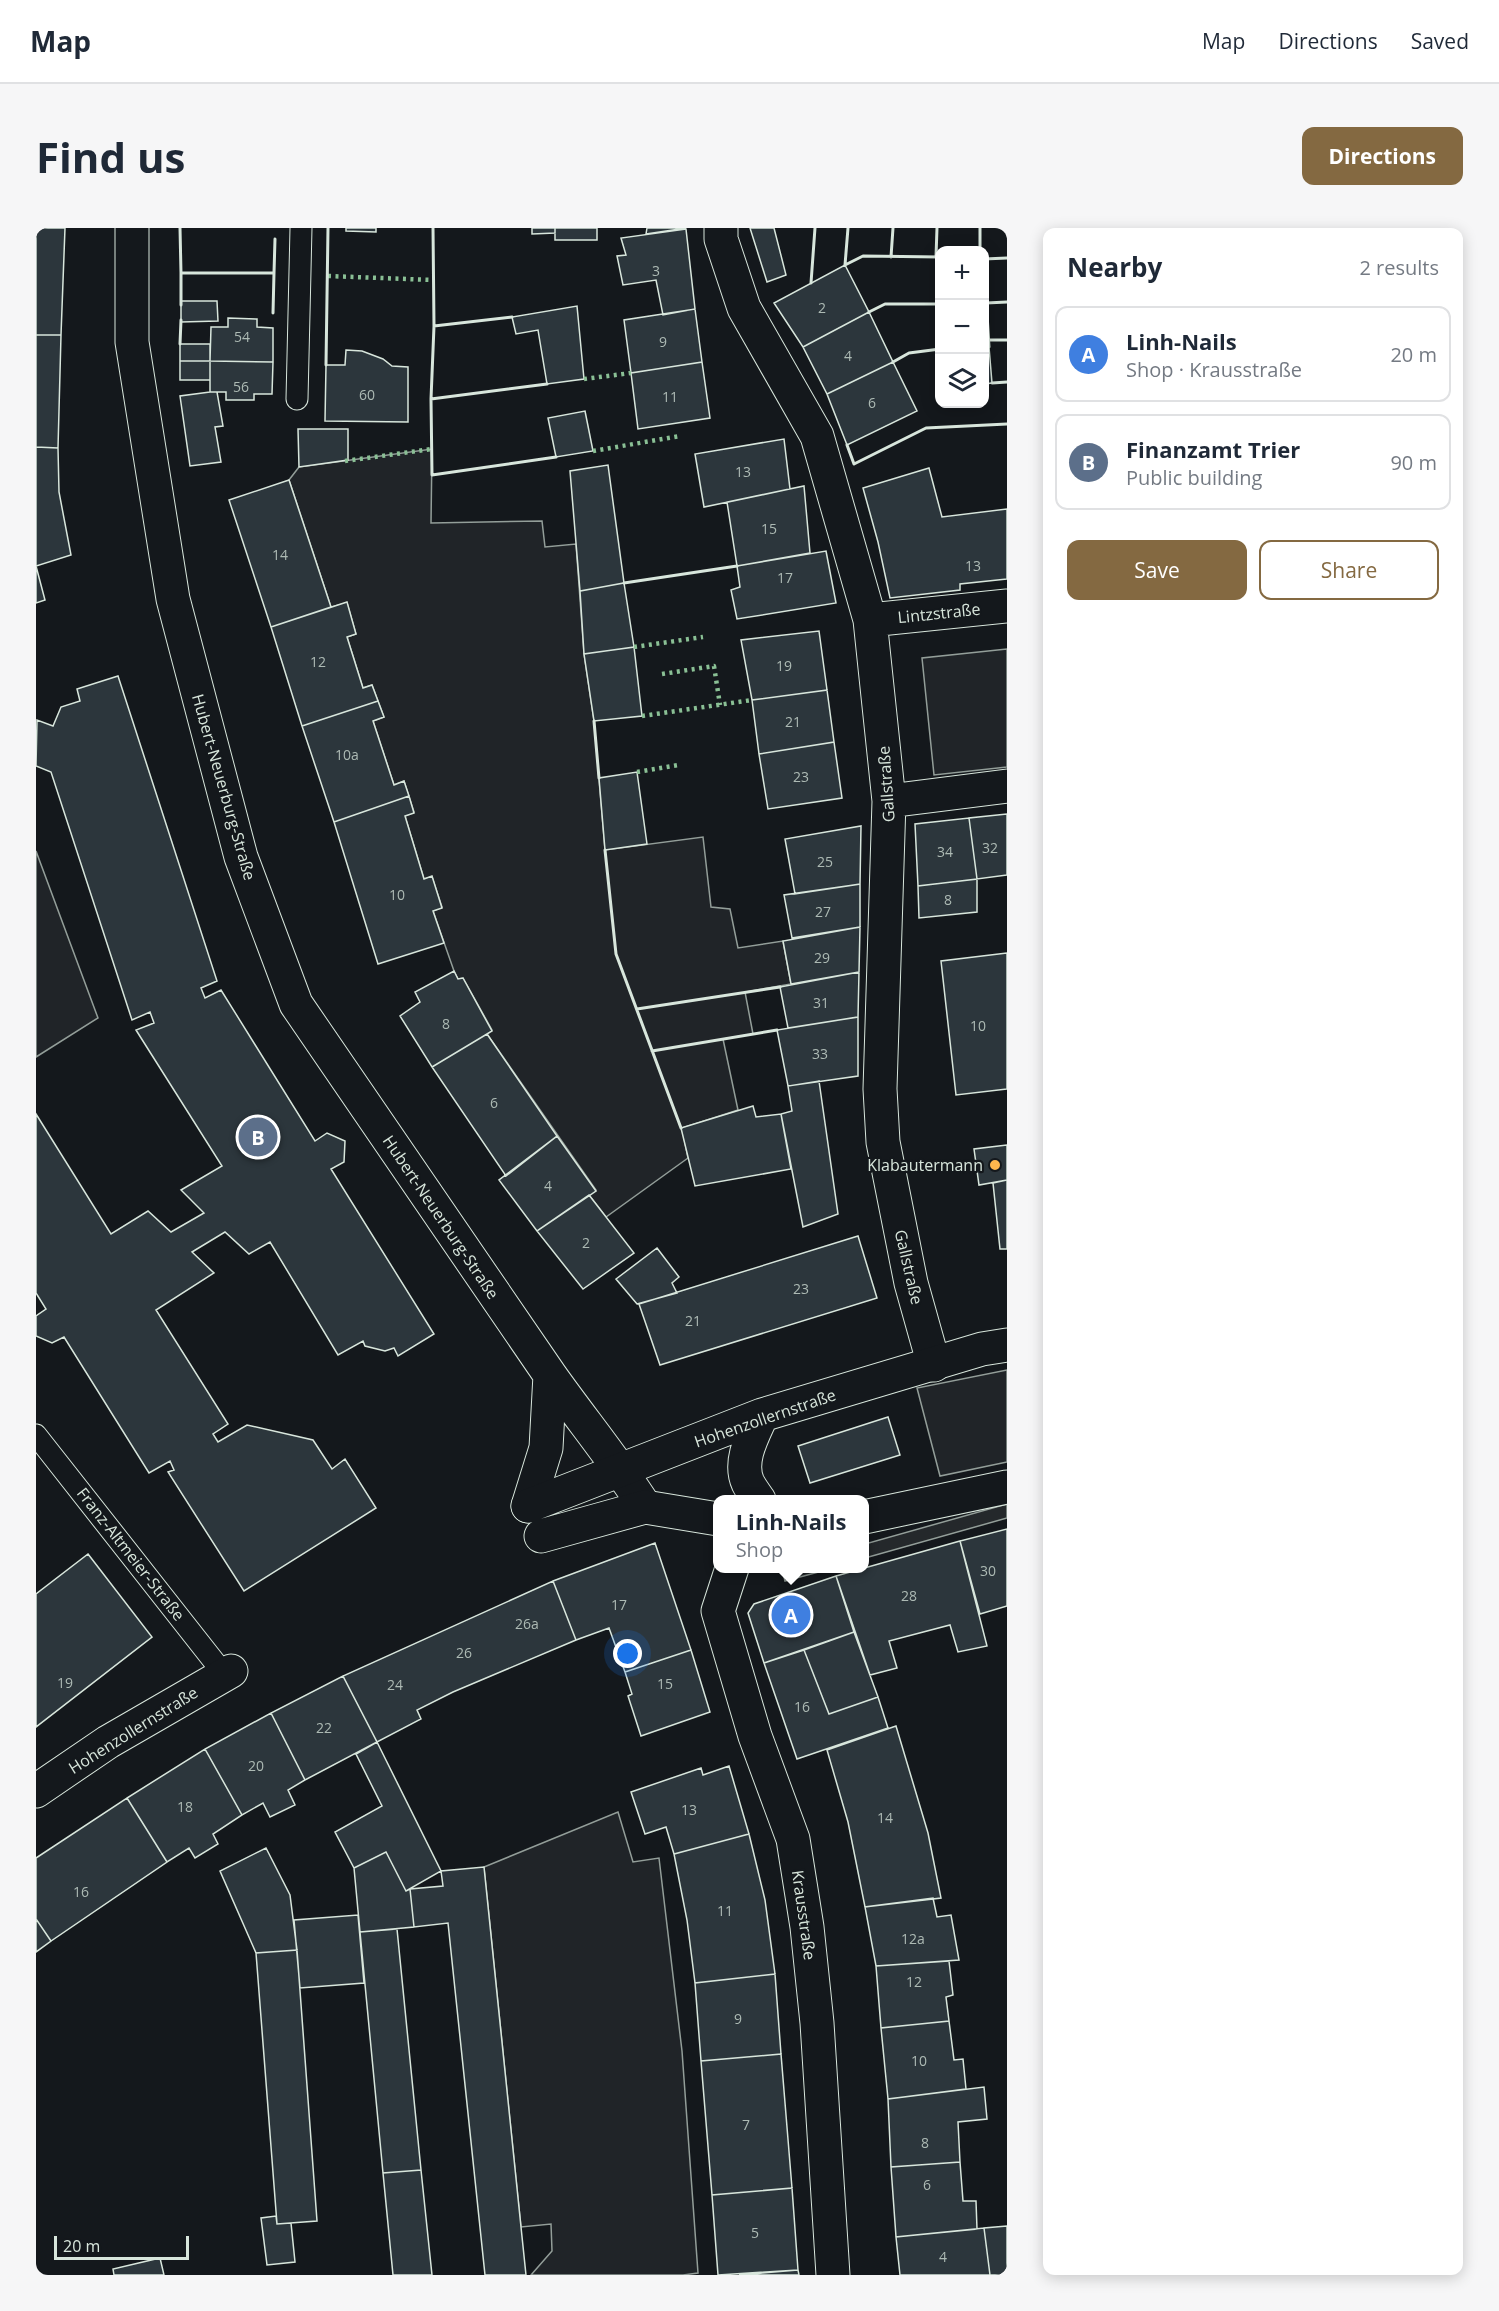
<!DOCTYPE html>
<html lang="en">
<head>
<meta charset="utf-8">
<style>
  :root { --surface:#fff; --page:#f6f6f7; --text:#1f2937; --muted:#747a83; --line:#e0e1e3; --accent:#846941 }
  body { margin:0; font-family:"Open Sans",sans-serif; background:var(--page); color:var(--text) }
  .controls { position:absolute; right:18px; top:18px; display:grid; overflow:hidden; border-radius:12px; box-shadow:0 3px 15px #0003 }
  .controls button { width:54px; height:54px; display:grid; place-items:center; padding:0; border:0; border-bottom:2px solid var(--line); background:var(--surface); color:var(--text); font:30px sans-serif }
  .scale { position:absolute; left:18px; bottom:15px; width:135px; box-sizing:border-box; padding-left:6px; border:3px solid #d8e6dc; border-top:0; font-size:16px; line-height:21px; white-space:nowrap; color:#d8e6dc; -webkit-text-stroke:4px #14181c; paint-order:stroke }
  .you { position:absolute; left:592px; top:1426px; width:21px; height:21px; margin:-15px; border:4px solid #fff; border-radius:50%; background:#1a73e8; box-shadow:0 0 0 9px #1a73e833 }
  .badge { display:grid; place-items:center; width:39px; height:39px; border-radius:50%; background:var(--accent); color:#fff; font-size:20px; font-weight:700 }
  .pin { position:absolute; translate:-50% -50%; border:3px solid #fff; box-shadow:0 2px 6px #0006 }
  .popup { position:absolute; left:677px; top:1267px; width:156px; height:78px; box-sizing:border-box; display:grid; place-content:center; border-radius:12px; background:var(--surface); filter:drop-shadow(0 2px 4px #0005); font-size:20px; white-space:nowrap; color:var(--muted) }
  .popup b { font-size:22px; color:var(--text) }
  .popup::after { content:''; position:absolute; left:50%; top:100%; margin-left:-12px; border:12px solid transparent; border-top-color:var(--surface) }
  .list { margin:0; padding:0; list-style:none }
  h2 { display:flex; justify-content:space-between; align-items:center; height:78px; margin:0; padding:0 24px; font-size:26px }
  h2 small { font-size:20px; font-weight:400; color:var(--muted) }
  .list li { display:grid; grid-template-columns:39px 1fr auto; gap:18px; align-items:center; box-sizing:border-box; height:96px; margin:0 12px 12px; padding:0 12px; border:2px solid var(--line); border-radius:12px }
  .list b { display:block; font-size:22px; white-space:nowrap }
  .list p { margin:0; font-size:20px; white-space:nowrap; color:var(--muted) }
  .list em { font-size:20px; font-style:normal; color:var(--muted) }
  .actions { display:flex; gap:12px; padding:18px 24px }
  .actions a { flex:1; padding:14px 0; border:2px solid var(--accent); border-radius:12px; text-align:center; font-size:21px; color:var(--accent) }
  .actions .main { background:var(--accent); color:#fff }
  .icon { flex:none; width:33px; height:33px; fill:none; stroke:currentColor; stroke-width:2; stroke-linecap:round; stroke-linejoin:round }
  .map { position:relative; flex:none; width:971px; height:2047px; overflow:hidden; border-radius:12px }
  header { display:flex; align-items:center; gap:36px; box-sizing:border-box; height:84px; padding:0 30px; background:var(--surface); border-bottom:2px solid var(--line) }
  header strong { font-size:28px }
  nav { display:flex; gap:33px; margin-inline-start:auto; font-size:21px }
  .intro { display:flex; align-items:center; justify-content:space-between; box-sizing:border-box; height:144px; padding:0 36px }
  h1 { margin:0; font-size:42px }
  .button { padding:15px 27px; border-radius:12px; background:var(--accent); color:#fff; font-size:21px; font-weight:700 }
  main { display:flex; gap:36px; padding:0 36px }
  aside { flex:1; background:var(--surface); border-radius:12px; box-shadow:0 3px 15px #0003 }
  .map>svg:first-child { display:block }
  .green { fill:#202428; stroke:#939e99; stroke-width:1.5 }
  .parking { fill:#24282b; stroke:#939e99; stroke-width:1.5 }
  .building { fill:#2c363c; stroke:#d8e6dc; stroke-width:1.5 }
  .lines { fill:none; stroke-linecap:round; stroke-linejoin:round }
  .service-casing { stroke:#d8e6dc; stroke-width:23 }
  .minor-casing { stroke:#d8e6dc; stroke-width:35 }
  .tertiary-casing { stroke:#d8e6dc; stroke-width:35 }
  .service { stroke:#14181c; stroke-width:21 }
  .minor { stroke:#14181c; stroke-width:33 }
  .tertiary { stroke:#14181c; stroke-width:33 }
  .hedge { stroke:#8ac095; stroke-width:4.5; stroke-dasharray:3 4.5; stroke-linecap:butt }
  .wall { stroke:#d8e6dc; stroke-width:3 }
  .poi-dot { fill:#ffb74d; stroke:#14181c; stroke-width:2 }
  .labels { text-anchor:middle; dominant-baseline:central; stroke-width:4.5; stroke-linejoin:round; paint-order:stroke }
  .number-label { font-size:14px; fill:#adbab4 }
  .street-label { font-size:16px; fill:#d8e6dc; stroke:#14181c }
  .poi-label { font-size:16px; fill:#d8e6dc; stroke:#14181c; text-anchor:end }
</style>
</head>
<body>
<header>
<strong>Map</strong>
<nav><a>Map</a><a>Directions</a><a>Saved</a></nav>
</header>
<div class="intro"><h1>Find us</h1><a class="button">Directions</a></div>
<main>
<div class="map">
<svg width="971" height="2047" viewBox="0 0 971 2047">
  <rect width="100%" height="100%" fill="#14181c"/>
  <path class="green" d="M 396,221 L 395,295 L 506,293 L 509,319 L 540,316 L 548,426 L 558,493 L 569,622 L 667,609 L 675,679 L 694,681 L 702,720 L 747,713 L 755,756 L 709,764 L 717,806 L 687,811 L 702,882 L 646,900 L 652,930 L 570,989 L 553,967 L 560,962 L 451,806 L 456,802 L 427,750 L 422,751 L 418,743 L 397,683 L 406,679 L 396,649 L 388,651 L 369,588 L 378,584 L 368,553 L 358,557 L 337,493 L 348,489 L 336,457 L 327,460 L 311,409 L 320,406 L 311,375 L 295,379 L 253,252 L 263,239 Z
    M 971,421 L 971,539 L 898,547 L 886,430 Z
    M 0,623 L 62,790 L 0,829 Z
    M 971,1142 L 971,1234 L 904,1248 L 881,1160 Z
    M 582,1584 L 597,1634 L 623,1630 L 646,1823 L 662,2045 L 647,2047 L 495,2047 L 516,2023 L 515,1996 L 485,1999 L 448,1639 Z"/>
  <path class="parking" d="M 971,1276 L 971,1290 L 829,1330 L 829,1316 Z
    M 746,1340 L 794,1340 L 794,1341 L 749,1353 Z"/>
  <path class="building" d="M 0,0 L 29,0 L 25,107 L 0,107 Z
    M 310,0 L 340,0 L 340,4 L 310,3 Z
    M 496,0 L 519,0 L 519,5 L 496,6 Z
    M 519,0 L 561,0 L 561,12 L 519,12 Z
    M 611,0 L 650,0 L 610,6 Z
    M 714,0 L 738,0 L 750,47 L 731,54 Z
    M 650,1 L 659,81 L 627,87 L 620,52 L 587,57 L 581,28 L 590,27 L 585,10 Z
    M 809,37 L 833,84 L 767,119 L 738,75 Z
    M 145,73 L 181,73 L 182,93 L 145,94 Z
    M 541,78 L 548,151 L 511,156 L 502,102 L 480,106 L 476,89 Z
    M 659,81 L 666,134 L 595,145 L 588,92 Z
    M 833,84 L 857,134 L 791,166 L 767,119 Z
    M 192,90 L 221,91 L 221,99 L 237,100 L 237,134 L 174,133 L 175,99 L 192,99 Z
    M 0,107 L 25,107 L 22,220 L 0,219 Z
    M 144,116 L 174,116 L 174,133 L 144,133 Z
    M 948,119 L 953,119 L 956,155 L 948,156 Z
    M 310,122 L 326,123 L 347,131 L 356,138 L 372,139 L 372,194 L 289,193 L 290,137 L 309,137 Z
    M 144,133 L 174,133 L 174,152 L 144,152 Z
    M 174,133 L 237,134 L 236,166 L 218,166 L 218,172 L 190,172 L 190,164 L 174,164 Z
    M 666,134 L 674,190 L 602,201 L 595,145 Z
    M 857,134 L 881,183 L 811,217 L 791,166 Z
    M 174,164 L 181,164 L 187,198 L 179,199 L 185,234 L 154,238 L 144,168 Z
    M 549,183 L 557,223 L 520,229 L 512,190 Z
    M 262,201 L 312,201 L 312,232 L 263,239 Z
    M 748,211 L 754,261 L 668,279 L 659,226 Z
    M 0,219 L 22,220 L 23,264 L 35,327 L 0,338 L 9,372 L 0,375 Z
    M 572,237 L 588,355 L 544,363 L 534,243 Z
    M 893,240 L 906,289 L 971,281 L 971,351 L 924,356 L 924,362 L 854,370 L 842,314 L 827,260 Z
    M 253,252 L 295,379 L 235,399 L 193,272 Z
    M 768,258 L 774,325 L 701,338 L 691,274 Z
    M 790,323 L 800,375 L 701,391 L 695,362 L 704,359 L 701,338 Z
    M 588,355 L 598,419 L 548,426 L 544,363 Z
    M 311,374 L 320,406 L 311,409 L 327,460 L 336,457 L 342,473 L 266,498 L 235,399 Z
    M 783,403 L 791,462 L 716,472 L 705,412 Z
    M 598,419 L 606,488 L 558,493 L 548,426 Z
    M 82,448 L 181,753 L 165,760 L 169,770 L 185,762 L 279,913 L 291,905 L 309,913 L 308,934 L 295,941 L 398,1106 L 362,1128 L 358,1120 L 349,1123 L 329,1118 L 327,1113 L 302,1127 L 234,1014 L 213,1026 L 189,1004 L 156,1024 L 178,1045 L 120,1082 L 192,1196 L 177,1206 L 182,1214 L 211,1197 L 277,1212 L 296,1241 L 309,1231 L 340,1280 L 208,1363 L 132,1244 L 138,1242 L 134,1233 L 113,1245 L 28,1109 L 16,1115 L 0,1108 L 0,1088 L 10,1081 L 0,1065 L 0,886 L 75,1006 L 112,983 L 135,1004 L 168,985 L 145,962 L 186,938 L 100,802 L 118,795 L 114,784 L 96,792 L 15,544 L 0,538 L 1,492 L 17,498 L 25,479 L 44,473 L 41,461 Z
    M 791,462 L 798,514 L 723,526 L 716,472 Z
    M 342,473 L 348,489 L 337,493 L 358,557 L 368,553 L 373,568 L 298,594 L 266,498 Z
    M 798,514 L 806,570 L 732,581 L 723,526 Z
    M 601,544 L 611,616 L 569,622 L 563,550 Z
    M 373,568 L 378,585 L 369,588 L 388,651 L 396,648 L 406,680 L 397,683 L 408,715 L 342,736 L 298,594 Z
    M 971,586 L 971,647 L 941,651 L 933,590 Z
    M 933,590 L 941,651 L 882,658 L 879,596 Z
    M 825,598 L 824,656 L 759,666 L 749,611 Z
    M 941,651 L 941,684 L 883,690 L 882,658 Z
    M 824,656 L 824,699 L 756,710 L 748,667 Z
    M 824,699 L 823,744 L 755,756 L 747,713 Z
    M 971,725 L 971,861 L 920,867 L 905,733 Z
    M 418,743 L 422,751 L 427,750 L 456,803 L 396,839 L 364,788 L 384,774 L 379,764 Z
    M 823,744 L 822,789 L 752,800 L 744,759 Z
    M 822,789 L 822,848 L 752,858 L 741,802 Z
    M 451,806 L 521,908 L 470,948 L 396,839 Z
    M 783,853 L 802,986 L 767,999 L 745,886 L 756,883 L 752,858 Z
    M 717,878 L 720,889 L 745,886 L 755,941 L 659,958 L 645,900 Z
    M 521,908 L 560,963 L 501,1003 L 463,952 Z
    M 971,917 L 971,952 L 943,957 L 938,921 Z
    M 971,952 L 971,1021 L 964,1021 L 957,955 Z
    M 553,967 L 598,1025 L 547,1061 L 501,1003 Z
    M 822,1008 L 841,1070 L 624,1137 L 603,1076 Z
    M 621,1020 L 643,1049 L 636,1055 L 641,1065 L 601,1076 L 580,1051 Z
    M 852,1189 L 864,1227 L 774,1255 L 762,1218 Z
    M 971,1301 L 971,1378 L 944,1386 L 924,1313 Z
    M 924,1313 L 951,1418 L 922,1424 L 914,1397 L 853,1413 L 861,1440 L 834,1447 L 800,1348 Z
    M 619,1315 L 655,1422 L 589,1444 L 573,1400 L 540,1412 L 517,1353 Z
    M 52,1326 L 116,1409 L 0,1499 L 0,1366 Z
    M 800,1348 L 818,1404 L 728,1435 L 712,1385 L 718,1376 Z
    M 517,1353 L 540,1412 L 417,1464 L 381,1482 L 385,1491 L 341,1514 L 307,1448 Z
    M 818,1404 L 842,1469 L 793,1486 L 768,1422 Z
    M 655,1422 L 674,1484 L 605,1508 L 592,1468 L 596,1466 L 589,1444 Z
    M 768,1422 L 793,1486 L 842,1469 L 852,1500 L 761,1531 L 728,1435 Z
    M 307,1448 L 341,1514 L 269,1552 L 235,1485 Z
    M 235,1485 L 269,1552 L 252,1562 L 259,1577 L 234,1589 L 227,1575 L 206,1587 L 169,1521 Z
    M 860,1498 L 892,1605 L 905,1670 L 829,1679 L 812,1594 L 791,1522 Z
    M 341,1514 L 405,1643 L 370,1663 L 350,1624 L 318,1640 L 299,1604 L 346,1578 L 320,1526 Z
    M 169,1521 L 206,1587 L 177,1606 L 182,1616 L 159,1630 L 153,1620 L 131,1634 L 91,1570 Z
    M 693,1538 L 713,1606 L 638,1626 L 630,1599 L 609,1606 L 595,1564 L 665,1540 L 667,1547 Z
    M 91,1570 L 131,1634 L 15,1713 L 0,1691 L 0,1630 Z
    M 713,1606 L 729,1672 L 739,1746 L 659,1755 L 651,1692 L 638,1626 Z
    M 230,1620 L 254,1667 L 261,1722 L 220,1725 L 184,1643 Z
    M 350,1624 L 370,1663 L 374,1661 L 378,1699 L 324,1704 L 318,1640 Z
    M 448,1639 L 485,1999 L 490,2047 L 449,2047 L 412,1695 L 378,1699 L 374,1661 L 407,1658 L 405,1643 Z
    M 897,1670 L 901,1689 L 915,1687 L 923,1732 L 840,1738 L 829,1679 Z
    M 322,1687 L 328,1755 L 264,1760 L 258,1692 Z
    M 0,1691 L 15,1713 L 0,1724 Z
    M 361,1701 L 385,1942 L 347,1945 L 324,1704 Z
    M 261,1722 L 281,1993 L 241,1996 L 220,1725 Z
    M 913,1733 L 917,1767 L 910,1769 L 913,1793 L 845,1800 L 840,1738 Z
    M 739,1746 L 745,1826 L 665,1833 L 659,1755 Z
    M 913,1793 L 918,1832 L 927,1831 L 930,1861 L 852,1871 L 845,1800 Z
    M 745,1826 L 756,1960 L 676,1967 L 665,1833 Z
    M 948,1859 L 951,1891 L 922,1894 L 924,1934 L 855,1939 L 852,1871 Z
    M 924,1934 L 927,1973 L 940,1973 L 941,2001 L 860,2009 L 855,1939 Z
    M 385,1942 L 396,2047 L 357,2047 L 347,1945 Z
    M 756,1960 L 762,2042 L 682,2047 L 676,1967 Z
    M 240,1988 L 241,1996 L 255,1995 L 259,2034 L 231,2037 L 225,1990 Z
    M 971,1998 L 971,2047 L 954,2047 L 948,2000 Z
    M 948,2000 L 954,2047 L 864,2047 L 860,2009 Z
    M 124,2030 L 128,2047 L 78,2047 L 77,2041 Z
    M 762,2042 L 763,2047 L 703,2047 Z"/>
  <g class="lines">
    <g class="service-casing">
      <path id="service" d="M 261,171 L 265,0
        M 0,1207 L 188,1446"/>
    </g>
    <g class="minor-casing">
      <path id="minor" d="M 96,0 L 96,114 L 137,371 L 205,629 L 260,776 L 514,1147 C 545,1191 580,1233 609,1279
        M 685,0 L 685,11 L 708,80 L 781,208 L 834,392 L 853,573 L 844,861 L 847,914 L 875,1055 L 898,1137
        M 834,392 L 971,378
        M 853,573 L 971,558
        M 492,1278 L 510,1220 L 514,1147
        M 696,1340 L 682,1383 L 719,1508 L 757,1611 L 771,1699 L 781,1795 L 797,2047"/>
    </g>
    <g class="tertiary-casing">
      <path id="tertiary" d="M 723,1272 C 719,1266 715,1261 712,1255 C 702,1233 717,1207 726,1187
        M 492,1278 L 726,1187 L 946,1121 L 971,1117
        M 828,1289 L 971,1259
        M 505,1308 L 609,1279 L 682,1291
        M 0,1563 L 72,1514 L 195,1443"/>
    </g>
    <use href="#service" class="service"/>
    <use href="#minor" class="minor"/>
    <use href="#tertiary" class="tertiary"/>
    <path class="hedge" d="M 292,48 L 397,52
      M 548,151 L 595,145
      M 557,223 L 644,208
      M 309,233 L 396,221
      M 598,419 L 667,409
      M 626,446 L 678,438 L 684,477
      M 606,488 L 716,472
      M 601,544 L 643,537"/>
    <path class="wall" d="M 144,0 L 145,45 L 238,45 L 239,11
      M 397,0 L 398,98
      M 944,22 L 944,0
      M 855,29 L 857,0
      M 900,29 L 901,0
      M 948,31 L 971,30
      M 948,35 L 953,119
      M 809,37 L 827,28 L 904,29
      M 809,37 L 812,0
      M 775,55 L 779,0
      M 950,75 L 971,74
      M 145,77 L 145,45
      M 833,84 L 849,76 L 904,76
      M 237,85 L 238,45
      M 952,112 L 971,112
      M 144,116 L 145,92
      M 857,134 L 873,125 L 904,121
      M 290,137 L 292,0
      M 956,155 L 971,154
      M 511,156 L 395,171 L 396,247 L 520,229
      M 395,171 L 398,98 L 476,89
      M 811,217 L 818,236 L 890,200 L 971,196
      M 588,355 L 701,338
      M 558,493 L 563,550
      M 569,622 L 580,726 L 645,900
      M 601,781 L 744,759
      M 616,823 L 741,802"/>
  </g>
  <circle class="poi-dot" cx="959" cy="937" r="6"/>
  <g class="labels">
    <g class="number-label">
      <text x="620" y="42">3</text>
      <text x="786" y="79">2</text>
      <text x="206" y="108">54</text>
      <text x="627" y="113">9</text>
      <text x="812" y="127">4</text>
      <text x="205" y="158">56</text>
      <text x="331" y="166">60</text>
      <text x="634" y="168">11</text>
      <text x="836" y="174">6</text>
      <text x="707" y="243">13</text>
      <text x="733" y="300">15</text>
      <text x="244" y="326">14</text>
      <text x="937" y="337">13</text>
      <text x="749" y="349">17</text>
      <text x="282" y="433">12</text>
      <text x="748" y="437">19</text>
      <text x="757" y="493">21</text>
      <text x="311" y="526">10a</text>
      <text x="765" y="548">23</text>
      <text x="954" y="619">32</text>
      <text x="909" y="623">34</text>
      <text x="789" y="633">25</text>
      <text x="361" y="666">10</text>
      <text x="912" y="671">8</text>
      <text x="787" y="683">27</text>
      <text x="786" y="729">29</text>
      <text x="785" y="774">31</text>
      <text x="410" y="795">8</text>
      <text x="942" y="797">10</text>
      <text x="784" y="825">33</text>
      <text x="458" y="874">6</text>
      <text x="512" y="957">4</text>
      <text x="550" y="1014">2</text>
      <text x="765" y="1060">23</text>
      <text x="657" y="1092">21</text>
      <text x="952" y="1342">30</text>
      <text x="873" y="1367">28</text>
      <text x="583" y="1376">17</text>
      <text x="491" y="1395">26a</text>
      <text x="428" y="1424">26</text>
      <text x="29" y="1454">19</text>
      <text x="629" y="1455">15</text>
      <text x="359" y="1456">24</text>
      <text x="766" y="1478">16</text>
      <text x="288" y="1499">22</text>
      <text x="220" y="1537">20</text>
      <text x="149" y="1578">18</text>
      <text x="653" y="1581">13</text>
      <text x="849" y="1589">14</text>
      <text x="45" y="1663">16</text>
      <text x="689" y="1682">11</text>
      <text x="877" y="1710">12a</text>
      <text x="878" y="1753">12</text>
      <text x="702" y="1790">9</text>
      <text x="883" y="1832">10</text>
      <text x="710" y="1896">7</text>
      <text x="889" y="1914">8</text>
      <text x="891" y="1956">6</text>
      <text x="719" y="2004">5</text>
      <text x="907" y="2028">4</text>
    </g>
    <g class="street-label">
      <text transform="translate(903 385) rotate(-6)">Lintzstraße</text>
      <text transform="translate(850 556) rotate(-94)">Gallstraße</text>
      <text transform="translate(188 559) rotate(74)">Hubert-Neuerburg-Straße</text>
      <text transform="translate(405 989) rotate(56)">Hubert-Neuerburg-Straße</text>
      <text transform="translate(873 1039) rotate(77)">Gallstraße</text>
      <text transform="translate(729 1190) rotate(-19)">Hohenzollernstraße</text>
      <text transform="translate(95 1326) rotate(52)">Franz-Altmeier-Straße</text>
      <text transform="translate(97 1502) rotate(-32)">Hohenzollernstraße</text>
      <text transform="translate(768 1687) rotate(82)">Krausstraße</text>
    </g>
    <g class="poi-label">
      <text x="947" y="937">Klabautermann</text>
    </g>
  </g>
</svg>
<div class="controls">
<button>+</button>
<button>−</button>
<button><svg class="icon" aria-label="layers" viewBox="0 0 24 24"><path d="M12 4l9 5-9 5-9-5zM3 14l9 5 9-5"/></svg></button>
</div>
<div class="scale">20 m</div>
<div class="you"></div>
<div class="pin badge" style="left:755px;top:1387px;background:#3f7fe0">A</div>
<div class="popup"><b>Linh-Nails</b>Shop</div>
<div class="pin badge" style="left:222px;top:909px;background:#5c6f8a">B</div>
</div>
<aside>
<h2>Nearby<small>2 results</small></h2>
<ul class="list">
<li><span class="badge" style="background:#3f7fe0">A</span><div><b>Linh-Nails</b><p>Shop · Krausstraße</p></div><em>20 m</em></li>
<li><span class="badge" style="background:#5c6f8a">B</span><div><b>Finanzamt Trier</b><p>Public building</p></div><em>90 m</em></li>
</ul>
<div class="actions"><a class="main">Save</a><a>Share</a></div>
</aside>
</main>
</body>
</html>
